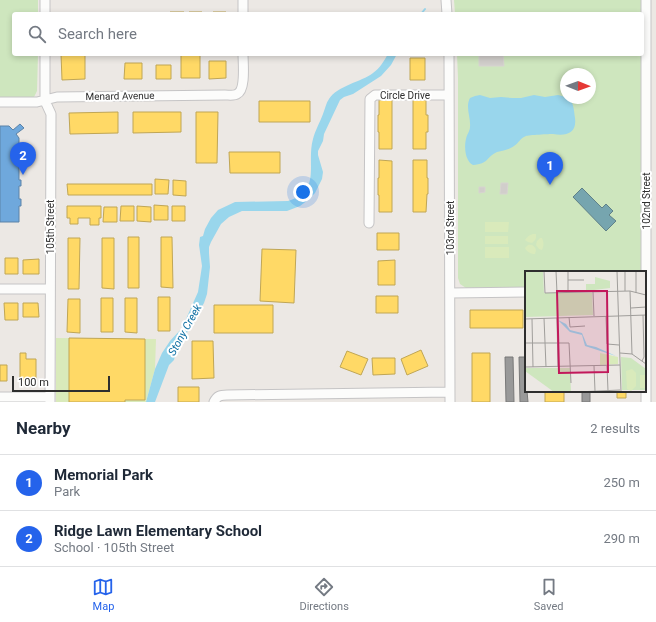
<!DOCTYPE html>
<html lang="en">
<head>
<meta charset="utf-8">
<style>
  :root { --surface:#fff; --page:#f6f6f7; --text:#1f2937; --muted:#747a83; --line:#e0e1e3; --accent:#2563eb }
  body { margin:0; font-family:Roboto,sans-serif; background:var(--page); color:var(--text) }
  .compass { position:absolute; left:560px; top:68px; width:36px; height:36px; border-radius:50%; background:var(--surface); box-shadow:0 2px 6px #0003; rotate:91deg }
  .scale { position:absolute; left:12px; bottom:10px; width:98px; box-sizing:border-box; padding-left:4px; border:2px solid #2e2e2e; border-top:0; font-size:11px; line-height:14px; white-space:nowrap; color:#2e2e2e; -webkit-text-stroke:3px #fff; paint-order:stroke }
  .you { position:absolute; left:303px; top:192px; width:14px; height:14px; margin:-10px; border:3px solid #fff; border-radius:50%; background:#1a73e8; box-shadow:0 0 0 6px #1a73e833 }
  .badge { display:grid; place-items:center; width:26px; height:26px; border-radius:50%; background:var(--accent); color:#fff; font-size:13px; font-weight:700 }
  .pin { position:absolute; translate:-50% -33px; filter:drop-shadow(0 1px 2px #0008) }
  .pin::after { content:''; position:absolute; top:21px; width:14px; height:12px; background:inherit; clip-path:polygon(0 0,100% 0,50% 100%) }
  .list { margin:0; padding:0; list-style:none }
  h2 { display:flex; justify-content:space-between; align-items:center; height:52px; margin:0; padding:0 16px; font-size:17px }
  h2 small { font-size:13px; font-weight:400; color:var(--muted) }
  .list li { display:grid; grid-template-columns:26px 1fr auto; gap:12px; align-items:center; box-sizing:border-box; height:56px; padding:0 16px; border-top:1px solid var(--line) }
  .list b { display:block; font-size:15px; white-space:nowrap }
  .list p { margin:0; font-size:13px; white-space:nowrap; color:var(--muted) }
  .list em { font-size:13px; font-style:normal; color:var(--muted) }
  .icon { flex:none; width:22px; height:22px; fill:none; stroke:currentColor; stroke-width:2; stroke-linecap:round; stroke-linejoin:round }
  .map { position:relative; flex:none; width:656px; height:402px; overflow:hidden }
  .search { position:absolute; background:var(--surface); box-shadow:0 2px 6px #0003; left:12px; right:12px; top:12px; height:44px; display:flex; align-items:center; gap:10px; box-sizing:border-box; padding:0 14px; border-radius:4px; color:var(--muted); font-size:15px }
  .sheet { height:164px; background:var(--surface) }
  nav { display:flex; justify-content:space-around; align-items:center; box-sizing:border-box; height:56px; border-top:1px solid var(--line); background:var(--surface); font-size:11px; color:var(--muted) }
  nav a { display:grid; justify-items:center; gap:2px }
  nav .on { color:var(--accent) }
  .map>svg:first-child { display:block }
  .green { fill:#cee6be; fill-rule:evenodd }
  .pitch { fill:#d9eabb }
  .water { fill:#99d6ec }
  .homes { fill:#ffd966; stroke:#c0a655 }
  .schools { fill:#6fa8dc; stroke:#5c83a8 }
  .public { fill:#76a5af; stroke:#608188 }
  .industry { fill:#999; stroke:#797979 }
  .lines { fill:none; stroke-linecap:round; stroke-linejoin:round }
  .stream { stroke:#99d6ec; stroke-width:2 }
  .building { fill:#d1cecb; stroke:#d7d4d0 }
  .minor-casing { stroke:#c5c4c5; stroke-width:11 }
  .minor { stroke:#fcfcfb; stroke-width:9 }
  .labels { text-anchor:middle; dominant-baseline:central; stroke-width:4; stroke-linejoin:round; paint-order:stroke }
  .street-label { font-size:10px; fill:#2e2e2e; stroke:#fff }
  .water-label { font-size:11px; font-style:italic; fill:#0d6fa3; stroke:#fff }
  .inset-road { fill:none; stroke:#a09e9b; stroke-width:1 }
  .view { fill:#c2185b; fill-opacity:0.15; stroke:#c2185b; stroke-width:2 }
  .inset-edge { fill:none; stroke:#2e2e2e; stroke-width:2 }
</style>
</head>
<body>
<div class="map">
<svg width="656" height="402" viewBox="0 0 656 402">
  <rect width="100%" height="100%" fill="#ece8e4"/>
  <path class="green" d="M 0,0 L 38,0 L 38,14 L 14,14 L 14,54 L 38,54 L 37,91 L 34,97 L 0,97 Z
    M 454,0 L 643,0 L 642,272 L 526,272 L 526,287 L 466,288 L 460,284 L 458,278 L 458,78 L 457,54 L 642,54 L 642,14 L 455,14 ZM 566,74 L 590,74 L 590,98 L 566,98 Z"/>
  <path class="pitch" d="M 485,222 L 509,222 L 508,232 L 485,232 Z
    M 533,234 L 536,234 L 536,238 L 535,240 L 532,243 L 528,242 L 525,240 C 527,237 529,235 533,234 Z
    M 485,236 L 508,236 L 508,244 L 485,244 Z
    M 540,238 L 542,238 C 544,242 544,246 542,250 L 539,249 L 536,245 L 537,241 Z
    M 528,245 C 532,244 535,246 536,250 L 535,254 C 531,254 527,252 525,248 Z
    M 485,247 L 509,247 L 509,258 L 485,258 Z
    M 56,338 L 156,339 L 155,369 L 146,402 L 56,402 Z"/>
  <path class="water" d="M 388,54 L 397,54 L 391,65 L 381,76 L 353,94 L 344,97 L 340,100 L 324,134 L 323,141 L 318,151 L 318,155 L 323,172 L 322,179 L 315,193 L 308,200 L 300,206 L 287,211 L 242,211 L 229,217 L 221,224 L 211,242 L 209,247 L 209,253 L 210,267 L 207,294 L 204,303 L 176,352 L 174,360 L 169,365 L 155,402 L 146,402 L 155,369 L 162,353 L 170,341 L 182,328 L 198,292 L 202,266 L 199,245 L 200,237 L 203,236 L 205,229 L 211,218 L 218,210 L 235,202 L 288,201 C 322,191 306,164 313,139 C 315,131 320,122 323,114 C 325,109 326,103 329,99 C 337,86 361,82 373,73 C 380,68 384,61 388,54 Z
    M 480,95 L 490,98 L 501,97 L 512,98 L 521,98 L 534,95 L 545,97 L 558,95 L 566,97 L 566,98 L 569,98 C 574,103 574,112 575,118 C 577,134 566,136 553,134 C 550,134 528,135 526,136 C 520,138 519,143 514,146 C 509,150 503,150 497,152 C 486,157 489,164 473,165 C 465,161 464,147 466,139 C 467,134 470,131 470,127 C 471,117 465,107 470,98 L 475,96 Z"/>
  <path class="homes" d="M 170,12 L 184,12 L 184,14 L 170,14 Z
    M 189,12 L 202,12 L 202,14 L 189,14 Z
    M 213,12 L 226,12 L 226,14 L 213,14 Z
    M 147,13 L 160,13 L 160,14 L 147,14 Z
    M 61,54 L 85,54 L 85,79 L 62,80 Z
    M 181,54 L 200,54 L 200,78 L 181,78 Z
    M 410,58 L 425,58 L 425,80 L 410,80 Z
    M 209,61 L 226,61 L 226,78 L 209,79 Z
    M 125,63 L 142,63 L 142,79 L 124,79 Z
    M 156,65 L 171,65 L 171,79 L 156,79 Z
    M 379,98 L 392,98 L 392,149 L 379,149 L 379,132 L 378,132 L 378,115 L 379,115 Z
    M 413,98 L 426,98 L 426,115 L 428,115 L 428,132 L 426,132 L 426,149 L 413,149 Z
    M 259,101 L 310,101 L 310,122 L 259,122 Z
    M 118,112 L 118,133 L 70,134 L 69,113 Z
    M 133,112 L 181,112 L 181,132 L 133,133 Z
    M 196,112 L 218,112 L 217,163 L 196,163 Z
    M 229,152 L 280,152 L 280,173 L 230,173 Z
    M 379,160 L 392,161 L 392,212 L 379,212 L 379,195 L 378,195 L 378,178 L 379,178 Z
    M 413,160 L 427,160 L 427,178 L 428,178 L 428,194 L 427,194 L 426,212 L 413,212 Z
    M 155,179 L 169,180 L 168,194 L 155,194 Z
    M 173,180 L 186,181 L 186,196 L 173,195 Z
    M 67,184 L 152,184 L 152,195 L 68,195 Z
    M 154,205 L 168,206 L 168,220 L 154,220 Z
    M 67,206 L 101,206 L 101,218 L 99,218 L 99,225 L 90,225 L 90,218 L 78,218 L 78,224 L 70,224 L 70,218 L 67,218 Z
    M 121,206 L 134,206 L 134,221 L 120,221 Z
    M 137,206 L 151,207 L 151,222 L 137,221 Z
    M 172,206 L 185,206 L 185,221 L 172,221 Z
    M 104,207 L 117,207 L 117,222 L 103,222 Z
    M 377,233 L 399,233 L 399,250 L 377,250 Z
    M 128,237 L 139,237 L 139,288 L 128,288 Z
    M 161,237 L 172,237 L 173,288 L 161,287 Z
    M 68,238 L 80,238 L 79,289 L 68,289 Z
    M 102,238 L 114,238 L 114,289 L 102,288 Z
    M 262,249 L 296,250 L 294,303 L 260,301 Z
    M 5,258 L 18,258 L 18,274 L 5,274 Z
    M 39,259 L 39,274 L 23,274 L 23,260 Z
    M 395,260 L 395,285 L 378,285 L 378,261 Z
    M 376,296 L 398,296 L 398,313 L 376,313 Z
    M 158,297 L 170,297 L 170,331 L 158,331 Z
    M 101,298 L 113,298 L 113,332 L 101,332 Z
    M 125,298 L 137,298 L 137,333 L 125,332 Z
    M 68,299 L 80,299 L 80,333 L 67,332 Z
    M 4,303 L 18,303 L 18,320 L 5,320 Z
    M 23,303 L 38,303 L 39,317 L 23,317 Z
    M 214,305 L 273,305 L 273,333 L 214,333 Z
    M 470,310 L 523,310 L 523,328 L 470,328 Z
    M 69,338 L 145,339 L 145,400 L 125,400 L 125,402 L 69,402 Z
    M 192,341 L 213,341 L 214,378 L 192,379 Z
    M 421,350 L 428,366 L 407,375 L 401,359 Z
    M 347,351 L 368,359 L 361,375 L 340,367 Z
    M 20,353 L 26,353 L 26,359 L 36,359 L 36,381 L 20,381 Z
    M 472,353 L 490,353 L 490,402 L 472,402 Z
    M 372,358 L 395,358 L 395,374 L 373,375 Z
    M 0,365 L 7,365 L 7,381 L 0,381 Z
    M 178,387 L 199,387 L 199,402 L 178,402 Z
    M 545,391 L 564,391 L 564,402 L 545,402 Z
    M 617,391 L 630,391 L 630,392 L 626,392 L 626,398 L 617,398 Z"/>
  <path class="schools" d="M 20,124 L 24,128 L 16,134 L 19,138 L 19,161 L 21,161 L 21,167 L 19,167 L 19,180 L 21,180 L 21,186 L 19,186 L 19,199 L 21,199 L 21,206 L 19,206 L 19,222 L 0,222 L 0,126 L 9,126 L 13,130 Z"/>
  <path class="public" d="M 582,188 L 602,208 L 606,204 L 613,211 L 609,215 L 616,221 L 606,231 L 573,197 Z"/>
  <path class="industry" d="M 505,357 L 513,357 L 514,402 L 506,402 Z
    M 519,357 L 526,357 L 526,391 L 527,391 L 528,402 L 520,402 Z
    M 582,391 L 590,391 L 590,402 L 582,402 Z"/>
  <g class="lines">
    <path class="stream" d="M 421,14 L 425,9"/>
  </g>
  <path class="building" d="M 479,54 L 503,54 L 504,66 L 479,66 Z
    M 501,183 L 508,183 L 507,194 L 500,194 Z
    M 479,187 L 485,187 L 485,192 L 479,193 Z"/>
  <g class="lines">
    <g class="minor-casing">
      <path id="minor" d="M 243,0 L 243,14
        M 446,0 L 447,14
        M 646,0 L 646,402
        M 45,14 L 45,0
        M 45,54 L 45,101 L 51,114 L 50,402
        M 449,54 L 450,402
        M 0,102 L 37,102 L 57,97 L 225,95 C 229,95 234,96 237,94 C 246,90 243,63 243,54
        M 369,223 L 370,99 L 375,95 L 449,95
        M 0,289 L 50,289
        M 450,293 L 526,292
        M 0,397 L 50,397
        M 214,402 C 217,396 220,395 227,395 L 450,392"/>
    </g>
    <use href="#minor" class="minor"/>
  </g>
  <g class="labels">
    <g class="street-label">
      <text x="405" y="95">Circle Drive</text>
      <text transform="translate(120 96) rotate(-1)">Menard Avenue</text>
      <text transform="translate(646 201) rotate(-90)">102nd Street</text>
      <text transform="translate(50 227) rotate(-90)">105th Street</text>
      <text transform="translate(450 228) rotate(-90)">103rd Street</text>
    </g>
    <g class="water-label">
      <text transform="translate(185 330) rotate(-61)">Stony Creek</text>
    </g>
  </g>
  <g transform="translate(525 271)">
    <rect width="121" height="121" fill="#ece8e4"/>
    <path d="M 0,0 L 18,0 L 19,22 L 67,22 L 68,44 L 0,46 ZM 70,6 L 85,10 L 85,17 L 61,20 L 61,13 L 70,13 ZM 96,86 L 106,87 L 121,98 L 121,119 L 97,119 ZM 0,97 L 45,97 L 46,121 L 29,121 L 0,100 Z" fill="#cee6be"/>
    <path d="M 75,82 L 93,86 L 93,93 L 75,94 ZM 107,98 L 111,102 L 111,115 L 106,120 L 102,118 L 101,100 ZM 115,104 L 121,104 L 121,117 L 115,117 Z" fill="#d9eabb"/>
    <path d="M 33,49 L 41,53 L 45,59 L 57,62 L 62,74 L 71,76 L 91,85 L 60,75 L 57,64 L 45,61 Z" fill="#99d6ec"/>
    <path class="inset-road" d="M 19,0 L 20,22 L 105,20 L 121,24M 31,0 L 32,22M 43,0 L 43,21M 92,0 L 96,121M 100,0 L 100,20M 43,9 L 59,9M 105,20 L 107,83M 68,21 L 69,45M 111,22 L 111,0M 106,37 L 121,36M 81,45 L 82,73 L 94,74M 93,45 L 121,44M 44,46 L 45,56 L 60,55M 19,47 L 21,96M 32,47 L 33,96M 0,48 L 93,45M 7,48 L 8,96M 0,72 L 44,72 L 46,112M 95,82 L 107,83 L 121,93M 117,90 L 119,86 L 118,44M 69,95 L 70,120M 82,95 L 83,120M 0,96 L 95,94M 52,121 L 95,119"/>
    <path class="view" d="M 32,20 L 82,20 L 83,101 L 34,102 Z"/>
    <rect width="121" height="121" class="inset-edge"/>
  </g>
</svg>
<svg class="compass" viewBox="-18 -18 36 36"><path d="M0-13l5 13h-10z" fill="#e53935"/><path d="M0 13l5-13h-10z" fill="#747a83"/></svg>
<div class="scale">100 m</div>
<div class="you"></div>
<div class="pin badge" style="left:550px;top:185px">1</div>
<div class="pin badge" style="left:23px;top:175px">2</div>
<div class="search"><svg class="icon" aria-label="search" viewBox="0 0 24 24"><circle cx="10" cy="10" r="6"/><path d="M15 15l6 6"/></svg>Search here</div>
</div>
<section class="sheet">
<h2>Nearby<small>2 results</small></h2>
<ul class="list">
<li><span class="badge">1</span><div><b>Memorial Park</b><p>Park</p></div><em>250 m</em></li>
<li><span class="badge">2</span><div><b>Ridge Lawn Elementary School</b><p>School · 105th Street</p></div><em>290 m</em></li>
</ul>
</section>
<nav>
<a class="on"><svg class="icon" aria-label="map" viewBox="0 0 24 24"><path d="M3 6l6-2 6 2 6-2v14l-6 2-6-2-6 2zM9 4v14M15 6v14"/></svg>Map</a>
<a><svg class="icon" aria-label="directions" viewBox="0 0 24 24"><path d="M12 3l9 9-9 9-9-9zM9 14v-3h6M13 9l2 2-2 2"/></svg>Directions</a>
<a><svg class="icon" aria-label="saved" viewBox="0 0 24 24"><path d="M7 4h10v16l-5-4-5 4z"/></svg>Saved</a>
</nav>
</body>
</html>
